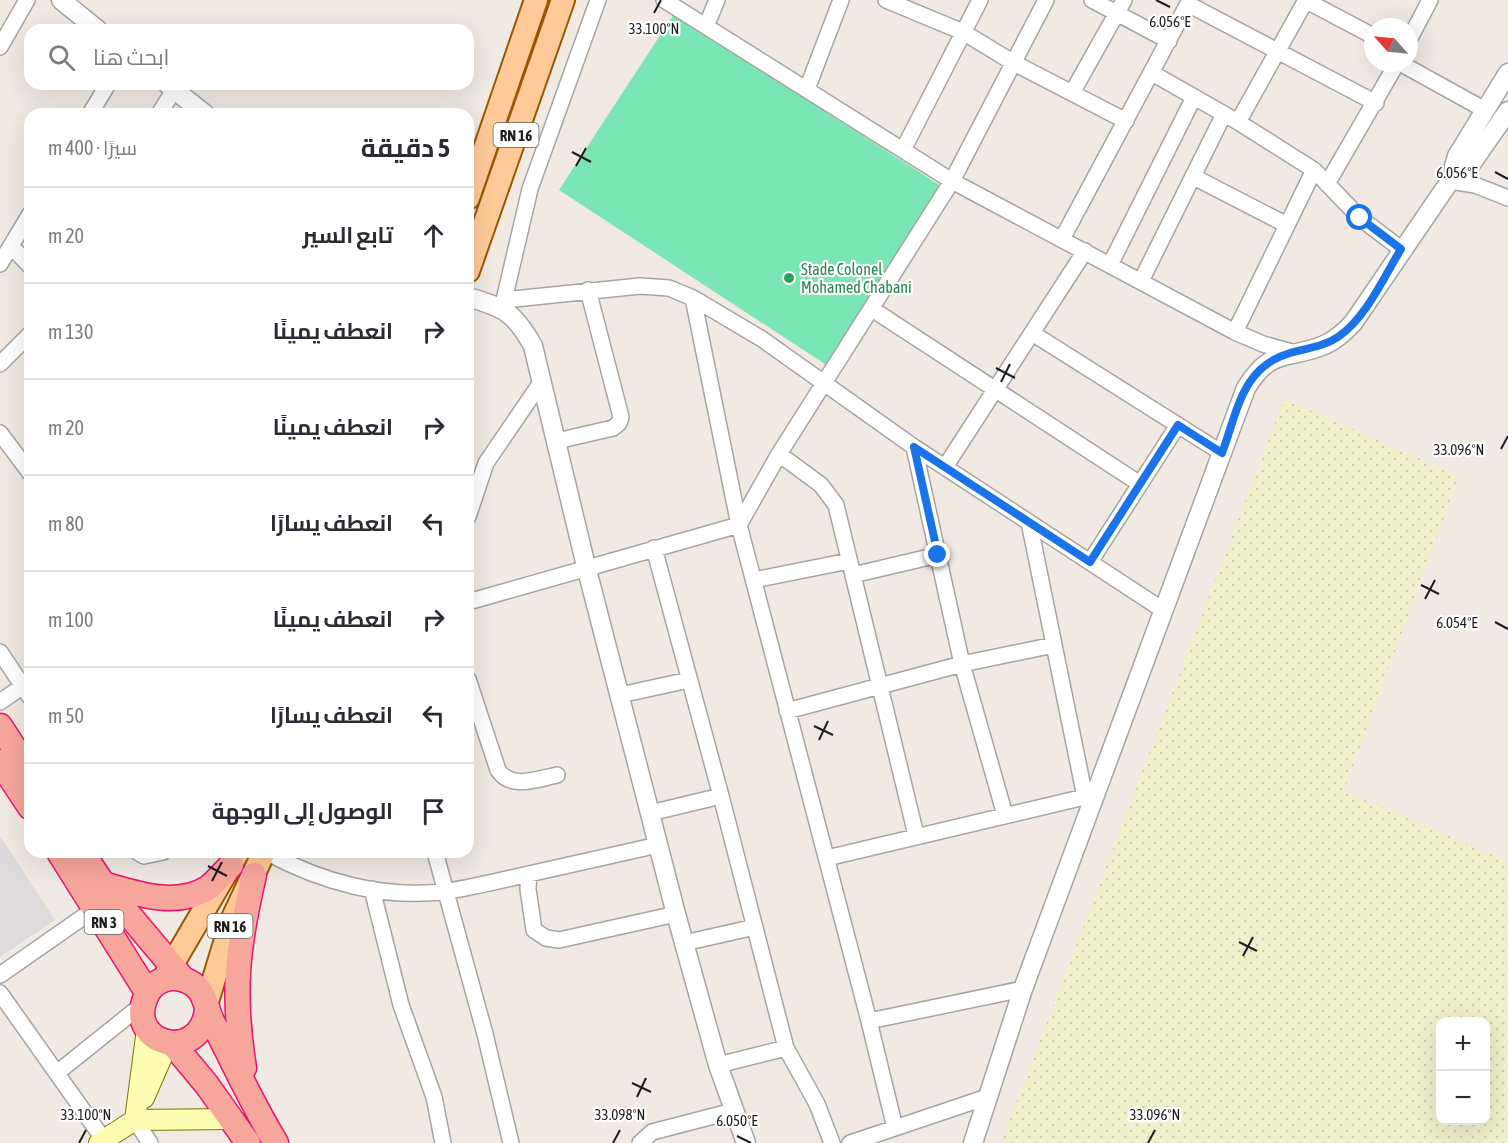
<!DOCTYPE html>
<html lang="ar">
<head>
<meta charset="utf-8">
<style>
  :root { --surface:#fff; --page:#f2f2f3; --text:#2b2b33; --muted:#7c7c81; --line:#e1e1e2 }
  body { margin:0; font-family:"Asap Condensed",Cairo,sans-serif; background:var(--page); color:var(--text); direction:rtl }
  .controls { position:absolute; right:18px; bottom:18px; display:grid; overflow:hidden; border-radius:12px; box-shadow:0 6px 24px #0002 }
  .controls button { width:54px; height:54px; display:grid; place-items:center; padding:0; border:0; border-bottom:2px solid var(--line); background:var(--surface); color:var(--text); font:30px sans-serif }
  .compass { position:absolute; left:1364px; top:18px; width:54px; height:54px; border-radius:50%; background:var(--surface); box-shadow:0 6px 24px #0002; rotate:297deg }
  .stop { position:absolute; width:18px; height:18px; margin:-14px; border:4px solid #1a73e8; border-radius:50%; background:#fff }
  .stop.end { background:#1a73e8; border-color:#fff; box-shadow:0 2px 6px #0008 }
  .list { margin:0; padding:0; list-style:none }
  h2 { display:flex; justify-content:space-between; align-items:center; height:78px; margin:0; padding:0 24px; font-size:26px }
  h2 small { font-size:20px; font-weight:400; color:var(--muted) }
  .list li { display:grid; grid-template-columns:39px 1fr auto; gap:18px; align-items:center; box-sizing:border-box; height:96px; padding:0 24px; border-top:2px solid var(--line) }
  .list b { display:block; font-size:22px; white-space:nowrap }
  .list em { font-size:20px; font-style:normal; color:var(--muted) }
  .icon { flex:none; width:33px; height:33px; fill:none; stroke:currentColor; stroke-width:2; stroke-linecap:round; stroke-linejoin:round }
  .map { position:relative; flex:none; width:1508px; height:1143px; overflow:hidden; direction:ltr }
  .search { position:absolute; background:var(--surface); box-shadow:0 6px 24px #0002; left:24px; top:24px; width:450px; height:66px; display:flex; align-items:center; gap:15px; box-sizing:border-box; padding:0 21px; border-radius:18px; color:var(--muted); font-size:22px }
  .panel { position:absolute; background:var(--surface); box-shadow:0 6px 24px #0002; left:24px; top:108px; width:450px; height:750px; border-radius:18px; direction:rtl }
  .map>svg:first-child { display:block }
  .residential { fill:#dcdadb }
  .farmland { fill:url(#farmland-dots); fill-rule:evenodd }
  .pitch { fill:#79e6b3 }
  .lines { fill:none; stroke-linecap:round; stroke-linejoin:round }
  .minor-casing { stroke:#a5a5a5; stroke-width:18 }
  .tertiary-casing { stroke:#a5a5a5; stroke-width:21 }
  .secondary-casing { stroke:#767900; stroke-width:22 }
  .primary-casing { stroke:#975900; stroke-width:26 }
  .trunk-casing { stroke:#e9146e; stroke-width:27 }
  .minor { stroke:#fff; stroke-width:15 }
  .tertiary { stroke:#fff; stroke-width:18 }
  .secondary { stroke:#fffdb1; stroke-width:20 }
  .primary { stroke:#ffca98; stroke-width:22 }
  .trunk { stroke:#f7a69c; stroke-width:24 }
  .route { stroke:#1a73e8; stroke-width:8 }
  .ticks { fill:none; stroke:#1e1e1e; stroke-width:2 }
  .leisure-dot { fill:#2e9e5b; stroke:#fff; stroke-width:2 }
  .labels { text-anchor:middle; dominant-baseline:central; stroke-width:4.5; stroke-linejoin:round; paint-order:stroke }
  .shield { fill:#fff; stroke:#626262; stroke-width:1.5 }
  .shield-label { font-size:15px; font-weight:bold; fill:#1e1e1e }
  .leisure-label { font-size:16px; fill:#27864d; stroke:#fff; text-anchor:start }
  .ticks-label { font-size:15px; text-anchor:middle; fill:#1e1e1e; stroke:#fff; stroke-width:4.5; stroke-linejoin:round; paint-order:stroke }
</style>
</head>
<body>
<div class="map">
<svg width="1508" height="1143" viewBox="0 0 1508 1143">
  <defs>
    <pattern id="farmland-dots" width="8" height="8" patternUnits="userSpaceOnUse" patternTransform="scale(1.5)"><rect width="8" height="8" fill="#f0f0cc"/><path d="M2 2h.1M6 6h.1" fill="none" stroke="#cdcdaf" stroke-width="1.8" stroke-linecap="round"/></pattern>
  </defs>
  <rect width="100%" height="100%" fill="#f0eae3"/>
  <path class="residential" d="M 0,836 L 55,920 L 0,957 Z"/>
  <path class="farmland" d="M 1284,399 L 1459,476 L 1344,791 L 1508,861 L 1508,1143 L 1001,1143 ZM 1440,1022 L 1486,1022 L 1486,1120 L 1440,1120 Z"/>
  <path class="pitch" d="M 674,14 L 944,188 L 828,366 L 559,190 Z"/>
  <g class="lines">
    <g class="minor-casing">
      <path id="minor" d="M 664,0 L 952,181 L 1235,332 L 1263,344 L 1292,352
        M 886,0 L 963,32 L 1014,63 L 1126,121
        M 1092,0 L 1169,41
        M 1305,0 L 1373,36
        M 1188,4 L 1376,103
        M 707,24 L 717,0
        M 1409,40 L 1430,0
        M 0,47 L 27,0
        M 1400,63 L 1485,110
        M 1152,73 L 1238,122 L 1314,170 L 1360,218 L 1401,249
        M 807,89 L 841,0
        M 1072,93 L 1124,0
        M 90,114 L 108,84
        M 159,114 L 174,90
        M 1238,122 L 1306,0
        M 903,150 L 980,0
        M 1194,177 L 1287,225
        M 1450,181 L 1475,185 L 1508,198
        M 1327,184 L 1397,63
        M 1062,239 L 1190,0
        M 11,246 L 30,266
        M 0,264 L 30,214
        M 1110,265 L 1194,97
        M 1141,281 L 1224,114
        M 693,298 L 739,525 L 869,1021 L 1023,989
        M 504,300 L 640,286 L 669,288 L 693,298 L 762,339 L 914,447 L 1163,610
        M 498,306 L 504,300 L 530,189 L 598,0
        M 872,309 L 1140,484
        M 1235,332 L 1314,170
        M 1032,333 L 1222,453
        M 0,364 L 30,334
        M 0,433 L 30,473
        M 557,441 L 613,428 L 619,423 L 621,417 L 588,290
        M 914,447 L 962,664 L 1005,815
        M 779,454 L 821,485 L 836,505 L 916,835
        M 945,467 L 1085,251
        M 468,517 L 486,463 L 542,381
        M 1029,522 L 1085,797
        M 654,548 L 721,796 L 786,1048 L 817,1104 L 832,1143
        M 1090,562 L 1178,425
        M 853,575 L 938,555
        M 754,580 L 849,561
        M 468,602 L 739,525 L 779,454 L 952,181 L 1046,0
        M 0,652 L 30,697
        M 468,679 L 498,770 C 511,790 537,779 557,775
        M 620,695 L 689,680
        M 0,702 L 30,681
        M 787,711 L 962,664 L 1054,645
        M 650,813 L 721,796
        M 658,845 L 529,874 L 528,889 L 534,930 L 546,938 L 559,940 L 676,914
        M 137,852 L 144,856 L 163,852
        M 266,852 C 321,882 385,900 448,891 C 475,887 502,880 529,874
        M 435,852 L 485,1034 L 511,1143
        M 827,858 L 1093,795
        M 372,889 L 401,1005 L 434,1097 L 443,1143
        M 684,943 L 755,927
        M 0,975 L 96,908
        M 0,993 L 104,1140
        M 718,1065 L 786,1048
        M 58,1072 L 143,1004
        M 135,1120 L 150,1143
        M 895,1128 L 987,1097
        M 640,1143 L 652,1132 L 733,1111
        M 850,1143 L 895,1128 L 869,1021"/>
    </g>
    <g class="tertiary-casing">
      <path id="tertiary" d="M 61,0 L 98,30
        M 167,84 L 205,114
        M 1455,175 L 1454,166 L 1457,156 L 1508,73
        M 468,297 C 505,308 514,312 533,346 L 586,566 L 676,914 L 718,1065 L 746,1143
        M 973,1143 L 1023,989 L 1246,388 C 1271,348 1285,360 1322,346 C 1335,341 1344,332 1353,323 L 1450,181 L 1467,170 L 1508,111"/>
    </g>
    <g class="secondary-casing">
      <path id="secondary" d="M 144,1098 L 168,1043
        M 135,1120 L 147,1029
        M 99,1143 L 135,1120 L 232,1119"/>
    </g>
    <g class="primary-casing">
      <path id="primary" d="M 468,198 L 536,0
        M 468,271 L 563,0
        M 163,980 L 238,852
        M 206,1005 L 232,920 L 264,852"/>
    </g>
    <g class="trunk-casing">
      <path id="trunk" d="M 0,726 L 30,772
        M 0,762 L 30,807
        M 59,852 L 147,992
        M 82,852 L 103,884 L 183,979
        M 103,884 C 135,893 176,908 208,888 C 216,882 224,872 231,865
        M 207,1010 C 200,1064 127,1045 145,999 C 148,990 154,983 163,980 C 176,975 192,980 200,991 C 206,999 207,1011 212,1021 C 233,1061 252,1104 276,1143
        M 172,1043 L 207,1085 L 248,1143
        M 244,1068 C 232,993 237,948 254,875"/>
    </g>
    <use href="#minor" class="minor"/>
    <use href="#tertiary" class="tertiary"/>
    <use href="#secondary" class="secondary"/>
    <use href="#primary" class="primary"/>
    <use href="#trunk" class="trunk"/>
  </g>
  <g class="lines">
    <path class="route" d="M 938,555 L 914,447 L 1090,562 L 1178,425 L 1222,453 C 1238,410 1242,367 1290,353 C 1307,348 1323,347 1338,337 C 1366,318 1384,277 1401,249 L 1360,218"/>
  </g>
  <path class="ticks" d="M 1156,0 L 1170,7M 654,13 L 661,0M 572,152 L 591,162M 576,166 L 586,148M 1495,172 L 1508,179M 996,368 L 1015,378M 1001,382 L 1010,364M 1501,449 L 1508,436M 1421,585 L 1439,594M 1425,599 L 1435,580M 1495,622 L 1508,629M 814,726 L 833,735M 819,740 L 828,721M 208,866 L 227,876M 212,881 L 222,862M 1239,942 L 1257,951M 1243,956 L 1253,937M 632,1083 L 651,1092M 637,1097 L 646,1078M 737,1136 L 751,1143M 79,1143 L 86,1130M 613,1143 L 620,1130M 1148,1143 L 1155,1130"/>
  <circle class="leisure-dot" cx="789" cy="278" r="6"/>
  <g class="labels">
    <g class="shield">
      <rect x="493.5" y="123" width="45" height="24" rx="4.5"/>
      <rect x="84.5" y="910" width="39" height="24" rx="4.5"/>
      <rect x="207.5" y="914" width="45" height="24" rx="4.5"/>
    </g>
    <g class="shield-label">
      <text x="516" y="135">RN 16</text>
      <text x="104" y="922">RN 3</text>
      <text x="230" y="926">RN 16</text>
    </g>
    <g class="leisure-label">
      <text x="801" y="269">Stade Colonel<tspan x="801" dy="18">Mohamed Chabani</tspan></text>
    </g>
  </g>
  <g class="ticks-label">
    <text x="1170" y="27">6.056°E</text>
    <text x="654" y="34">33.100°N</text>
    <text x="1457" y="178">6.056°E</text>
    <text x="1459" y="455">33.096°N</text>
    <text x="1457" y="628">6.054°E</text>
    <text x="86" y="1120">33.100°N</text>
    <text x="620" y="1120">33.098°N</text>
    <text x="1155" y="1120">33.096°N</text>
    <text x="737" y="1126">6.050°E</text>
  </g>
</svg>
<div class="controls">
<button>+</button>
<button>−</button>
</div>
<svg class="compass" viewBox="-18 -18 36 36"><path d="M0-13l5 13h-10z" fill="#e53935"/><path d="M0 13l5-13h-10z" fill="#7c7c81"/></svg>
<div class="stop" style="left:1360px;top:218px"></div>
<div class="stop end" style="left:938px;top:555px"></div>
<div class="search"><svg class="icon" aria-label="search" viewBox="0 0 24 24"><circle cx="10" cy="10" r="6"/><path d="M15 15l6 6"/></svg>ابحث هنا</div>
<section class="panel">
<h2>5 دقيقة<small>سيرًا · 400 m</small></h2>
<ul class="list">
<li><svg class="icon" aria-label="ahead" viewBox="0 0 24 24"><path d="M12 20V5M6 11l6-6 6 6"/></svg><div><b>تابع السير</b></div><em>20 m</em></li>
<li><svg class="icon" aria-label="right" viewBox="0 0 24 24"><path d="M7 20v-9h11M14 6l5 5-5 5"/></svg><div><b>انعطف يمينًا</b></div><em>130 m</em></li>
<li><svg class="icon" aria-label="right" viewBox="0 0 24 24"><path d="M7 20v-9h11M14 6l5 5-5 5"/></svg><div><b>انعطف يمينًا</b></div><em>20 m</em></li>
<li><svg class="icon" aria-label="left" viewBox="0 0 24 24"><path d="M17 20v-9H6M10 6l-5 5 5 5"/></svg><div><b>انعطف يسارًا</b></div><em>80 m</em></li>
<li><svg class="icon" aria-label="right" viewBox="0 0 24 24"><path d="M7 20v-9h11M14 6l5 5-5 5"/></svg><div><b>انعطف يمينًا</b></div><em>100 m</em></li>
<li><svg class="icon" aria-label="left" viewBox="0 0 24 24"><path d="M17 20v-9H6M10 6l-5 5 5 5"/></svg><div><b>انعطف يسارًا</b></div><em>50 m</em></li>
<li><svg class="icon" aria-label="arrive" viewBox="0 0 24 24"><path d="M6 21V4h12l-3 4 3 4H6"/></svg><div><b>الوصول إلى الوجهة</b></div></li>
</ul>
</section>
</div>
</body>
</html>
